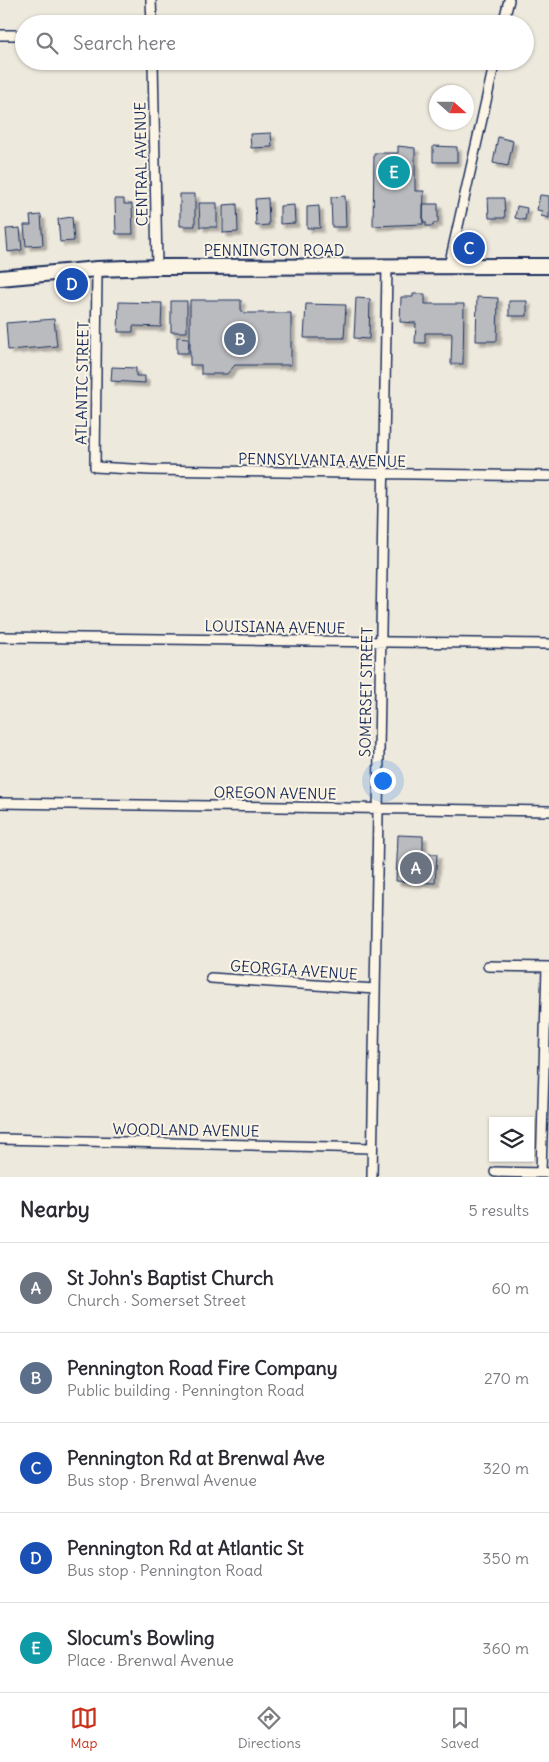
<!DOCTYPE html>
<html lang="en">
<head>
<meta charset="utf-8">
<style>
  :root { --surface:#fff; --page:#f7f7f7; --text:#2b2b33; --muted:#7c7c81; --line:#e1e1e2; --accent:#c8321e }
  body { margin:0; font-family:Delius,sans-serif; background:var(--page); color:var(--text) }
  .controls { position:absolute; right:15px; bottom:15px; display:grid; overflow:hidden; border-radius:0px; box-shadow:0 1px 4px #0004 }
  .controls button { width:45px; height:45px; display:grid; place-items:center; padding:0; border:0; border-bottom:1px solid var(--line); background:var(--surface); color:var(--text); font:25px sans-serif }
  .compass { position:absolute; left:429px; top:85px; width:45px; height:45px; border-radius:50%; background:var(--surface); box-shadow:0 1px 4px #0004; rotate:111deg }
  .you { position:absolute; left:382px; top:780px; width:18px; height:18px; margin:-12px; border:4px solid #fff; border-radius:50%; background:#1a73e8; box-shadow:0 0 0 8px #1a73e833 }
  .badge { display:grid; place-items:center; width:32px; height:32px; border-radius:50%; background:var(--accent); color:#fff; font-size:16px; font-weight:700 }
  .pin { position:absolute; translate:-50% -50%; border:2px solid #fff; box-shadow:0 1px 5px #0006 }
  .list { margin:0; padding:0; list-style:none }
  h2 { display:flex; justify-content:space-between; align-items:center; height:65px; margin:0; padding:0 20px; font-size:21px }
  h2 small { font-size:16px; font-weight:400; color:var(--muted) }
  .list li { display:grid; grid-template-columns:32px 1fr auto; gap:15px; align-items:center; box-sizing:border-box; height:90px; padding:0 20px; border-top:1px solid var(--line) }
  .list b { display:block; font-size:19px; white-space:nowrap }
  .list p { margin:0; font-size:16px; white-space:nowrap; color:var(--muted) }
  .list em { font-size:16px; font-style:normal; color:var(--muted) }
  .icon { flex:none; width:28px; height:28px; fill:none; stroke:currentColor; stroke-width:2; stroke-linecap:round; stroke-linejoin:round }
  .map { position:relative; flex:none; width:549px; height:1177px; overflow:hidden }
  .search { position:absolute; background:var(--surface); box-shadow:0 1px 4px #0004; left:15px; right:15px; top:15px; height:55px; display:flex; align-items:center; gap:12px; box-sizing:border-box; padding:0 18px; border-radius:28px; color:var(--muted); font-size:19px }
  .sheet { height:515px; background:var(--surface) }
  nav { display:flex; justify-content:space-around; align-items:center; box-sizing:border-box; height:70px; border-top:1px solid var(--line); background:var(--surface); font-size:14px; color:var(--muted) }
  nav a { display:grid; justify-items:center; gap:2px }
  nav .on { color:var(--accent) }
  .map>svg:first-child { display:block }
  .building { fill:#babbbe; stroke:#1b2f5e; filter:url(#shadow) }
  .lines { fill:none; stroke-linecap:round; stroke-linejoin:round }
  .street-casing { stroke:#1b2f5e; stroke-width:12 }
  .primary-casing { stroke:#1b2f5e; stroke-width:18 }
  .street { stroke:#fcf5e5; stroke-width:9 }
  .primary { stroke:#fcf5e5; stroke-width:14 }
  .labels { text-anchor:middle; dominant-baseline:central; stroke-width:4; stroke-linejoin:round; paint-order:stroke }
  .street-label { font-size:15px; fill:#1b2f5e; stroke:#fcf5e5 }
</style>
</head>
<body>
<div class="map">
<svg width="549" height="1177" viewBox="0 0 549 1177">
  <defs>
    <filter id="shadow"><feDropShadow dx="4" dy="4" stdDeviation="1" flood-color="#0004"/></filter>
  </defs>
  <rect width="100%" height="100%" fill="#eee9dd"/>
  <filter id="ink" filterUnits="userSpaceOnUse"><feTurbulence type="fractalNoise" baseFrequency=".02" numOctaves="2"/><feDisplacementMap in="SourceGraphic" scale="10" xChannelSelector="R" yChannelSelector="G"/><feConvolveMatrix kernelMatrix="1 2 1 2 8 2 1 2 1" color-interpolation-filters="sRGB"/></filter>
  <g filter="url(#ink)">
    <path class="building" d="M 271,133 L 272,147 L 251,148 L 250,134 Z
      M 498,137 L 513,141 L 508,166 L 493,163 Z
      M 398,146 L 415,148 L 415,191 L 424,191 L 423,224 L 373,226 L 374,153 L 398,153 Z
      M 433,146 L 457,147 L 457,162 L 433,162 Z
      M 180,194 L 195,194 L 195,226 L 180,226 Z
      M 540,195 L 549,196 L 549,218 L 541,216 L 542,211 L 537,210 Z
      M 345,196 L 346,227 L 332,227 L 331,197 Z
      M 268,198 L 269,225 L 256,226 L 255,199 Z
      M 488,198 L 504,198 L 505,218 L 489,218 Z
      M 115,199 L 124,199 L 124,204 L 132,204 L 133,234 L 116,234 Z
      M 199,203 L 217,203 L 217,227 L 200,227 Z
      M 237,204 L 238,232 L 223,233 L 223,205 Z
      M 423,204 L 438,204 L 438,223 L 433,223 L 433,226 L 426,226 L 426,222 L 423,222 Z
      M 294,205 L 295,223 L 280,224 L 280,206 Z
      M 319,206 L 320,228 L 307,228 L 307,207 Z
      M 517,206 L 527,208 L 525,220 L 515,218 Z
      M 41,215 L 43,245 L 26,246 L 24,225 L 31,225 L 30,216 Z
      M 72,217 L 74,241 L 60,242 L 58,219 Z
      M 20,228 L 22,250 L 8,252 L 6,229 Z
      M 413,294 L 425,294 L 425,304 L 464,304 L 463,364 L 451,364 L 452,333 L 425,333 L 425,343 L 415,343 L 416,323 L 400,322 L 401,297 L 413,297 Z
      M 477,297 L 498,298 L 497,341 L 476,341 Z
      M 356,298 L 370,299 L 369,339 L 354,338 Z
      M 190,300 L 241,300 L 241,310 L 244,313 L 291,313 L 291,365 L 235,365 L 227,374 L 201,374 L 201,365 L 190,365 Z
      M 171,301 L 187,301 L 187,332 L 171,332 Z
      M 509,301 L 527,301 L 527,316 L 509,316 Z
      M 119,302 L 162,303 L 161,327 L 133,326 L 133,332 L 118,332 Z
      M 306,304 L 346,305 L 344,338 L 304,338 Z
      M 54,319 L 57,346 L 8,350 L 6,323 Z
      M 177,337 L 189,338 L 188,353 L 177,353 Z
      M 112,367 L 136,368 L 136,376 L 145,376 L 145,383 L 111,381 Z
      M 398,835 L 423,836 L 423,854 L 437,854 L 435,883 L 396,881 Z"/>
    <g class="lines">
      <g class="street-casing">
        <path id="street" d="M 151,0 L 152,24
          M 503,24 L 509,0
          M 0,35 L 24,35
          M 153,61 L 157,267
          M 449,266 L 495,61
          M 97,269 L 95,467 L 150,470 L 549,476
          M 0,637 L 549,644
          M 0,803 L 549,811
          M 488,966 L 549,967
          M 211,978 L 375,989
          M 0,1139 L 372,1148
          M 495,1172 L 549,1173
          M 541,1172 L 547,967
          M 372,1177 L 387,267"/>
      </g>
      <g class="primary-casing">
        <path id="primary" d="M 0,278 L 97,269 L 157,267 L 549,266"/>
      </g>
      <use href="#street" class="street"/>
      <use href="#primary" class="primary"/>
    </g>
  </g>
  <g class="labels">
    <g class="street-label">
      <text transform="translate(141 164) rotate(-91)">CENTRAL AVENUE</text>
      <text x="274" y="250">PENNINGTON ROAD</text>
      <text transform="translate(82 383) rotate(-89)">ATLANTIC STREET</text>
      <text transform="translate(322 460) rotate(1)">PENNSYLVANIA AVENUE</text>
      <text transform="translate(275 627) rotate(1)">LOUISIANA AVENUE</text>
      <text transform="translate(366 692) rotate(-89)">SOMERSET STREET</text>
      <text transform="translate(275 793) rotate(1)">OREGON AVENUE</text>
      <text transform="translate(294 970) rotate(4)">GEORGIA AVENUE</text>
      <text transform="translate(186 1130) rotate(1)">WOODLAND AVENUE</text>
    </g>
  </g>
</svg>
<div class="controls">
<button><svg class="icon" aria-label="layers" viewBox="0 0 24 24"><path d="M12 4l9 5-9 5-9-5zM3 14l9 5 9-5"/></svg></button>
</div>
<svg class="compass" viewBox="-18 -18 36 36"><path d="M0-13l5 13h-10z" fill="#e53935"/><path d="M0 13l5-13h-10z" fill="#7c7c81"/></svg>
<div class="you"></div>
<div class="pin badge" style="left:416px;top:868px;background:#6b7280">A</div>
<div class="pin badge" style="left:240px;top:339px;background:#5c6f8a">B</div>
<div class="pin badge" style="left:469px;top:248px;background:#1a4fb4">C</div>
<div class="pin badge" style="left:72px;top:284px;background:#1a4fb4">D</div>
<div class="pin badge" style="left:394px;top:172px;background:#0f9aa8">E</div>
<div class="search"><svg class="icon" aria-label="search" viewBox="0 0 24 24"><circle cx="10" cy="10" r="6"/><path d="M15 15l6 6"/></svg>Search here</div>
</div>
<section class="sheet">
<h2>Nearby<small>5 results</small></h2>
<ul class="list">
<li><span class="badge" style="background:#6b7280">A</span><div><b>St John's Baptist Church</b><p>Church · Somerset Street</p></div><em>60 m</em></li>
<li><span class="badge" style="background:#5c6f8a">B</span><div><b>Pennington Road Fire Company</b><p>Public building · Pennington Road</p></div><em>270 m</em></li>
<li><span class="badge" style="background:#1a4fb4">C</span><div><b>Pennington Rd at Brenwal Ave</b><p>Bus stop · Brenwal Avenue</p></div><em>320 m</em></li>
<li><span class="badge" style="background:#1a4fb4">D</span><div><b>Pennington Rd at Atlantic St</b><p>Bus stop · Pennington Road</p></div><em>350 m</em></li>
<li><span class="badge" style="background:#0f9aa8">E</span><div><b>Slocum's Bowling</b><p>Place · Brenwal Avenue</p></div><em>360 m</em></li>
</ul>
</section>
<nav>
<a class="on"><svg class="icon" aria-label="map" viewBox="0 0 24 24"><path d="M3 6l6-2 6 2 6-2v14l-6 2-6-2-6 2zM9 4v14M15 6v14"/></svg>Map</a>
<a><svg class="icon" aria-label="directions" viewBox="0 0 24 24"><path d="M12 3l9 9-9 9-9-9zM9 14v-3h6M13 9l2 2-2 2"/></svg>Directions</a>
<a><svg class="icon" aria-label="saved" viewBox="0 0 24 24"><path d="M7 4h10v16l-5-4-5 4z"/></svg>Saved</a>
</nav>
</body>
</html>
